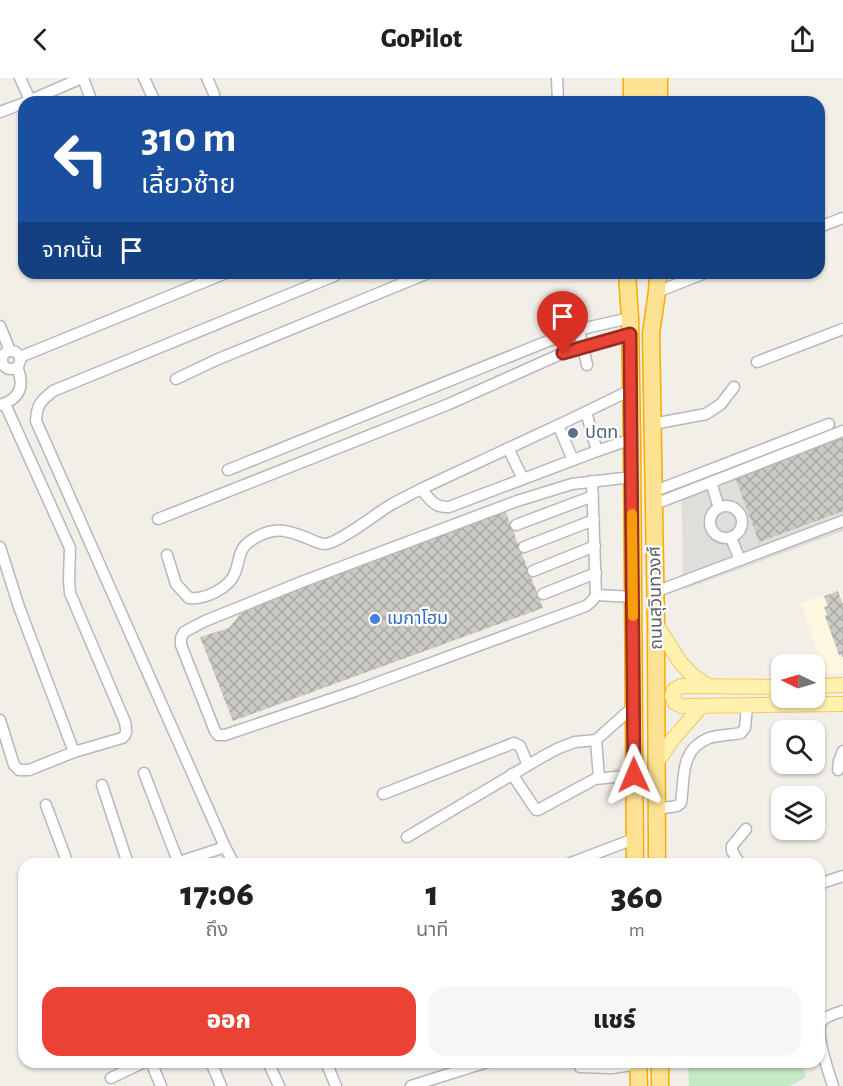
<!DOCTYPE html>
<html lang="th">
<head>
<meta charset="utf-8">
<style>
  :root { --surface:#fff; --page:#f6f6f6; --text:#202124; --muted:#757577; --accent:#ea4335 }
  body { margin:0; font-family:"Alegreya Sans","Noto Sans Thai",sans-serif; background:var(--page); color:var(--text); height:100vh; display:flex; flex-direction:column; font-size:22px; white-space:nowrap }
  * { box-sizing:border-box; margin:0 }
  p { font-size:20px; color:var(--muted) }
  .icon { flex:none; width:33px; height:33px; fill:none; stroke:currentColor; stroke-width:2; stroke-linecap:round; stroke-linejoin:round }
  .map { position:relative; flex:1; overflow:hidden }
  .sheet { position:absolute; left:18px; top:780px; width:807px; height:210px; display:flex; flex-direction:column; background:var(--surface); border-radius:18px; box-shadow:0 2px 4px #0004 }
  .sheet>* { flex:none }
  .hud { position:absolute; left:18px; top:18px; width:807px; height:183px; border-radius:18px; box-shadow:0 2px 4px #0004; background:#1a4fa0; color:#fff; overflow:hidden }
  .needle { width:39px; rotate:275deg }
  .buttons { position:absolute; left:771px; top:576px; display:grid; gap:12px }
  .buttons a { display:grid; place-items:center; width:54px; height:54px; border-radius:12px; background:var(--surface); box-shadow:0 2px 4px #0004; font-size:30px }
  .pin { position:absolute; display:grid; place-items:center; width:51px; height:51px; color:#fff; margin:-62px -26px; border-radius:50% 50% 50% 0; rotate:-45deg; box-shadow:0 0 6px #0007 }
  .pin .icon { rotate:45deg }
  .me { position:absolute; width:66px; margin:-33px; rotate:359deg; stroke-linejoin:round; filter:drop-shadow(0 0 4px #0008) }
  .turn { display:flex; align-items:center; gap:21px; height:126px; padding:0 24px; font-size:27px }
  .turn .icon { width:78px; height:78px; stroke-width:2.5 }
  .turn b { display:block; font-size:42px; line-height:51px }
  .then { display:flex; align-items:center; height:57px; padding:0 24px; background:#0003; gap:12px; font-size:22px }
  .eta { display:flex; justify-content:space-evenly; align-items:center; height:102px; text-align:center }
  .eta b { font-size:36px; font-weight:800; line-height:42px }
  .button { display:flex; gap:12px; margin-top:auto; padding:12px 24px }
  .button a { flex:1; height:69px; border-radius:18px; background:var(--accent); color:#fff; font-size:24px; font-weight:800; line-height:69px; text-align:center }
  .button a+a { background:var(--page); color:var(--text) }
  header { display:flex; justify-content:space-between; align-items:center; height:78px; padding:0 24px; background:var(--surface); font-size:27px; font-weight:800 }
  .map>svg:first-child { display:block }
  .commercial { fill:#fef7e0 }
  .industrial { fill:#e0deda }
  .green { fill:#c5e8c5 }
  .building { fill:url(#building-cross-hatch) }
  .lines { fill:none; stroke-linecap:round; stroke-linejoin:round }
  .minor-casing { stroke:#b5b8bc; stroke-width:13 }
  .major-casing { stroke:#f2c960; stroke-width:16 }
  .highway-casing { stroke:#f9ab00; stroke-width:19 }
  .minor { stroke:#fff; stroke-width:10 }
  .major { stroke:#fff2af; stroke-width:14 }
  .highway { stroke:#fde293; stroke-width:16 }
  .route-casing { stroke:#982c22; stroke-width:15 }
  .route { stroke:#ea4335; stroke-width:10 }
  .slow { stroke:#f59e0b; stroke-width:10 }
  .service-dot { fill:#5c6f8a; stroke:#fff; stroke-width:2 }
  .shop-dot { fill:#3f7fe0; stroke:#fff; stroke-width:2 }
  .labels { text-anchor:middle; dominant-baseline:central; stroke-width:4.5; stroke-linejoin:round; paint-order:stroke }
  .service-label { font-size:18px; fill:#4e5e75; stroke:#fff; text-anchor:start }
  .street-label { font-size:18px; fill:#5f6368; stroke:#fff }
  .shop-label { font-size:18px; fill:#366cbe; stroke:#fff; text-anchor:start }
</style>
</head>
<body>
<header><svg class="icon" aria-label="back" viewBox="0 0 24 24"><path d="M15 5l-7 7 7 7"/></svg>GoPilot<svg class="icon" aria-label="share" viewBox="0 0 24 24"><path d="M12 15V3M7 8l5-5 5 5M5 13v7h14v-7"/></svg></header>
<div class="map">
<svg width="843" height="1008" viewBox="0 0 843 1008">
  <defs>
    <pattern id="building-cross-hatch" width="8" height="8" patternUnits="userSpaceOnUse" patternTransform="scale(1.5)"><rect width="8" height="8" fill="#cccac5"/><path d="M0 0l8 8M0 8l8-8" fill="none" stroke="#a9a8a4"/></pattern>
  </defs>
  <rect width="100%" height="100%" fill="#f1efe8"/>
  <path class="commercial" d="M839 512 843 523V595L825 596 800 525Z"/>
  <path class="industrial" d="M843 346V453L683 512 682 430 679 408Z"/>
  <path class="green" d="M688 984H804L805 1000 789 1008H689Z"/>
  <g class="building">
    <path d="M843 358V433L759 464 735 399Z"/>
    <path d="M505 432 543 530 233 643 200 559 229 550 244 531Z"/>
    <path d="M838 513 843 526V580L841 576 839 577 825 538 827 537 824 529 828 528 824 518Z"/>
  </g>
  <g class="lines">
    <g class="minor-casing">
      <g id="minor">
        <path d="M20 0 31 24"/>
        <path d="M83 0 92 24"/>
        <path d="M144 0 155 24"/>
        <path d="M207 0 214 16"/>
        <path d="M557 0 558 24"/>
        <path d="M26 24 82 0"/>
        <path d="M0 34 24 25"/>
        <path d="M819 149 843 140"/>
        <path d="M657 214 705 195"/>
        <path d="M0 248 10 273"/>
        <path d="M579 252 587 287"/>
        <circle cx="11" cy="282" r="9"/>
        <path d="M20 279 226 195"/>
        <path d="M757 284 843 251"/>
        <path d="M176 301 216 282 428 195"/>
        <path d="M631 312 567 343 421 411C430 421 434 430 449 429L597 373 632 361"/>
        <path d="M0 327C20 321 25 308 17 289"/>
        <path d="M586 334 597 373"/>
        <path d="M653 346 706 336 721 326 734 309"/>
        <path d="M558 347 573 382"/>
        <path d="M508 370 523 401"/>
        <path d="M228 392 563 257 590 249 630 240"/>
        <path d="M592 403 596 517 633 519"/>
        <path d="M711 404 719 430"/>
        <path d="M655 413 829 346"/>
        <path d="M655 426 843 353"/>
        <circle cx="726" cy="444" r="16"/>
        <path d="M158 441 449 326 563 275 630 256"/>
        <path d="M516 447 593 418"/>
        <path d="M731 460 740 482"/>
        <path d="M0 469 19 529 74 674"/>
        <path d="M524 469 594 442"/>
        <path d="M167 477 176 506 189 520C205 522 229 510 235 495 241 479 237 470 255 460 275 448 287 452 307 460 312 462 319 466 325 466 338 466 378 434 392 426 402 421 411 416 421 411"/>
        <path d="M533 493 595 468"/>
        <path d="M655 514 843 443"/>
        <path d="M543 516 596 495"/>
        <path d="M596 517 592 523 586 528 355 613 225 657H218L215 653 181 567V560L184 554 205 543 304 503 517 423 572 406 632 399"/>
        <path d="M0 642 14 687 19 692H29L74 674 122 660C128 656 126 651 125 644L70 515 69 502 70 470 5 326"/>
        <path d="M596 662 599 700"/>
        <path d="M838 692 839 683 843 673"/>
        <path d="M144 695 179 786"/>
        <path d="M512 696 536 732H538L595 701 634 697"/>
        <path d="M102 707 128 786"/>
        <path d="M383 716 514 665 520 668 528 687"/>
        <path d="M46 727 68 786"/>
        <path d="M657 731 677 728 681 725C685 700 679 672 709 660 719 657 731 657 741 655L745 650 747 628"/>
        <path d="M407 759 542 679 559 670 575 664 596 662 633 629"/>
        <path d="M173 786 225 769"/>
        <path d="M234 786 225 769 36 343C37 326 40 324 53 313L334 198 338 195"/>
        <path d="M568 786 634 761"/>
        <path d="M740 786 732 773V768L746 751"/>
        <path d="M819 806 843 798"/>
        <path d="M151 984 161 1008"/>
        <path d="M211 984 221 1008"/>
        <path d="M268 984 279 1008"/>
        <path d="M326 984 336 1008"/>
        <path d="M580 989 612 990 638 986"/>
        <path d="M111 1000 144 984"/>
        <path d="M411 1008 487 984"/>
        <path d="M833 1008C829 995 814 954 822 943 826 938 837 935 843 933"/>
      </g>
    </g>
    <g class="major-casing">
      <g id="major">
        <path d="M656 546 680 584 692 597 708 608"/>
        <path d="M814 608 843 607"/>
        <path d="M782 609 681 608 674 612 672 618 675 625 682 628 843 626"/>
        <path d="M657 684 672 662 701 629"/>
      </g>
    </g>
    <g class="highway-casing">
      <g id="highway">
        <path d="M632 0V24"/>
        <path d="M646 0V24"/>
        <path d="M659 0V24"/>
        <path d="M627 195 630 240 632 361 635 786"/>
        <path d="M657 786 656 546 651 255 657 214 658 195"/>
        <path d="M638 984 639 1008"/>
        <path d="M660 984V1008"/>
      </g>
    </g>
    <use href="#minor" class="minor"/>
    <use href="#major" class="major"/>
    <use href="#highway" class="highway"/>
  </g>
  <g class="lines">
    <g class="route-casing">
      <path id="route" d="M563 275 630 256 634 697"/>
    </g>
    <use href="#route" class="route"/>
    <path class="slow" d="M632 436 633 538"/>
  </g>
  <circle class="service-dot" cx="573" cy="355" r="6"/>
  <circle class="shop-dot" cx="375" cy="541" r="6"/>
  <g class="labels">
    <g class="service-label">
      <text x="585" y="355">ปตท</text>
    </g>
    <g class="street-label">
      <text transform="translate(656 520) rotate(-91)">ถนนสุวินทวงศ์</text>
    </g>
    <g class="shop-label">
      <text x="387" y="541">เมกาโฮม</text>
    </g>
  </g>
</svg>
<div class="buttons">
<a><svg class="needle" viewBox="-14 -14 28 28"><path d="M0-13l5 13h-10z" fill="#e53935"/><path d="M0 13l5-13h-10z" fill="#757577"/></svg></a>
<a><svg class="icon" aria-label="search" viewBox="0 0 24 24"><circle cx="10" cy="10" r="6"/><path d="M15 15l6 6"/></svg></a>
<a><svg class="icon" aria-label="layers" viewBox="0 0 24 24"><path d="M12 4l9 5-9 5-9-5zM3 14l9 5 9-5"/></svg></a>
</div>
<div class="pin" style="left:563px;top:275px;background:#d93025"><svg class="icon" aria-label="arrive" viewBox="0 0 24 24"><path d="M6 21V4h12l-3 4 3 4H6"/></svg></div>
<svg class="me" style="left:634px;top:697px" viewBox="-20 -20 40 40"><path d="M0-17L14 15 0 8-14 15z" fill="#ea4335" stroke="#fff" stroke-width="4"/></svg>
<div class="hud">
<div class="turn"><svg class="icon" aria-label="left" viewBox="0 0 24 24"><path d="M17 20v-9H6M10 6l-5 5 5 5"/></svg><div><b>310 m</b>เลี้ยวซ้าย</div></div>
<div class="then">จากนั้น<svg class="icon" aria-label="arrive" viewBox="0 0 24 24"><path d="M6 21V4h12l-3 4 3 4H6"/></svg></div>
</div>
<section class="sheet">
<div class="eta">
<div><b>17:06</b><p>ถึง</p></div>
<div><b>1</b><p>นาที</p></div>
<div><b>360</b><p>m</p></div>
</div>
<div class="button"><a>ออก</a><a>แชร์</a></div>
</section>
</div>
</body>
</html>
